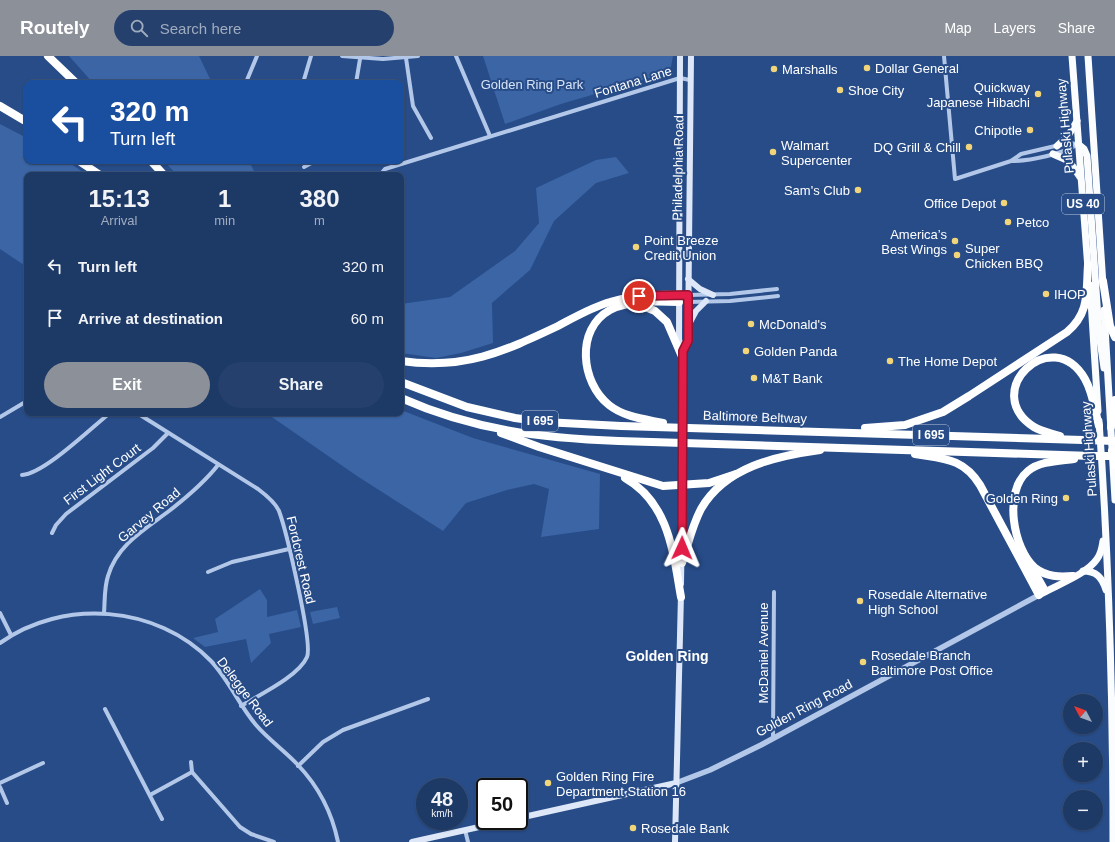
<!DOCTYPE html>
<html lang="en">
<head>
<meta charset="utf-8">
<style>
  :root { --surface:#1d3966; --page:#25406c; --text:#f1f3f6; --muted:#a0acbf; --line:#3b537a; --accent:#8c9099 }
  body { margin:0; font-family:Helvetica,sans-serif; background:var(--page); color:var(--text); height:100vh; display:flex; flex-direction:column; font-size:15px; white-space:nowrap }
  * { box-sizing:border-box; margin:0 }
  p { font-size:13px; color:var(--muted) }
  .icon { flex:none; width:22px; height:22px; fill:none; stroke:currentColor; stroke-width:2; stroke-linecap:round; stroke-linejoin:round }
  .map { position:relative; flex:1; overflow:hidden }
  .details { position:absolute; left:24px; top:116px; width:380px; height:244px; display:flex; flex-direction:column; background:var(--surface); border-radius:8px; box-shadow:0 1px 3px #0004,0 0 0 1px var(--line) }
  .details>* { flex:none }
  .banner { position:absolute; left:24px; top:24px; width:380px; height:84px; border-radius:8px; box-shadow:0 1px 3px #0004,0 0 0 1px var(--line); background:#1a4fa0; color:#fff; overflow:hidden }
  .needle { width:26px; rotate:311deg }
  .controls { position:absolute; left:1063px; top:638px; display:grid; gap:8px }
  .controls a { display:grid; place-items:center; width:40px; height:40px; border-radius:50%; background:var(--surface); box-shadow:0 1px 3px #0004,0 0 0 1px var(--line); font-size:20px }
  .speed { position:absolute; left:416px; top:722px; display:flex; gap:8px; font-size:20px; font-weight:700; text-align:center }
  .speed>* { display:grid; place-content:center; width:52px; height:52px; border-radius:50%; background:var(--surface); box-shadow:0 1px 3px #0004,0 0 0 1px var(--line); line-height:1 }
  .speed small { font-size:10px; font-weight:400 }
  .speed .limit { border:2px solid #111; border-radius:6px; background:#fff; color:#111 }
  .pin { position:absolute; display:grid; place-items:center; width:34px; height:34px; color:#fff; margin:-17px; border:2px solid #fff; border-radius:50%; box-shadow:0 1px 4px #0007 }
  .me { position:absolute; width:44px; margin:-22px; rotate:1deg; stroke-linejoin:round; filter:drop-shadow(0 0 3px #0008) }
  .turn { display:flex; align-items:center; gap:14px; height:84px; padding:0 20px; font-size:18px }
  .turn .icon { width:52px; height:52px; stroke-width:2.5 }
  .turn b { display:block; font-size:28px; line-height:34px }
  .eta { display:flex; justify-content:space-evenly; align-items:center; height:68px; text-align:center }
  .eta b { font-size:24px; font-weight:800; line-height:28px }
  .button { display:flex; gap:8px; margin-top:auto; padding:8px 20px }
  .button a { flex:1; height:46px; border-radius:24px; background:var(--accent); color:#fff; font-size:16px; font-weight:800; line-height:46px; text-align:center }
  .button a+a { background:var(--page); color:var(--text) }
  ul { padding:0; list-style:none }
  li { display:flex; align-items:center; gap:12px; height:52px; padding:0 20px }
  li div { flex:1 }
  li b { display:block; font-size:15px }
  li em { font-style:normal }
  header { display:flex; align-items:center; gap:24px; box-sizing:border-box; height:56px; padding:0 20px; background:var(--accent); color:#fff }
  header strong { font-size:19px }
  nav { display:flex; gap:22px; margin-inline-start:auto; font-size:14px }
  .search { width:280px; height:36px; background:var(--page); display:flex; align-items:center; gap:10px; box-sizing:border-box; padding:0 14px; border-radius:22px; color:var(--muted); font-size:15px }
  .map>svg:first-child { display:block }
  .green { fill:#3b65a5 }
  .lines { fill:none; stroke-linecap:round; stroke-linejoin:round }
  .minor { stroke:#b3c8e9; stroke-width:4 }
  .tertiary { stroke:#b3c8e9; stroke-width:5.5 }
  .secondary { stroke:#dde7f8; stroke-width:6 }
  .trunk { stroke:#fafcfe; stroke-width:7 }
  .motorway { stroke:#fff; stroke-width:8 }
  .secondary-bridge { stroke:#dde7f8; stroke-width:6 }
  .motorway-bridge { stroke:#fff; stroke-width:8 }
  .route-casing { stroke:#92132f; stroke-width:10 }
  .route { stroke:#e11d48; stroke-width:7 }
  .poi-dot { fill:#f2d578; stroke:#274c88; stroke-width:1.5 }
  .labels { text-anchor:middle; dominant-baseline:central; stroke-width:4; stroke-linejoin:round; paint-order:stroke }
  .shield { fill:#274c88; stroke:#bec9db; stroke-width:1 }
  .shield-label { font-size:12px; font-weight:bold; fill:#fff }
  .poi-label { font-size:13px; fill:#fff; stroke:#274c88; text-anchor:start }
  .street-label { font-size:13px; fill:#fff; stroke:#274c88 }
  .park-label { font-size:13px; fill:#d7e4f7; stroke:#274c88 }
  .neighbourhood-label { font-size:14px; font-weight:bold; fill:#fff; stroke:#274c88 }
</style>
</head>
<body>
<header>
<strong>Routely</strong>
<div class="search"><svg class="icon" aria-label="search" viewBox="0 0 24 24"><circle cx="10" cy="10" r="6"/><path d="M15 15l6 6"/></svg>Search here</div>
<nav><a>Map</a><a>Layers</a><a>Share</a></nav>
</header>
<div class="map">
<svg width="1115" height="786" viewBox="0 0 1115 786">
  <rect width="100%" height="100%" fill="#274c88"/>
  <g class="green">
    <path d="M69 0H199L212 27H93Z"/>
    <path d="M483 0H673L670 16 561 48 505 68Z"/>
    <path d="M0 68 27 82V105H67L87 119H27V211L0 193Z"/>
    <path d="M616 101 629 117 596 127 554 165 530 214 492 247 493 287 461 297 436 302 401 297V248L450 241 515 195 539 167 536 132 596 104Z"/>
    <path d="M164 105H249L256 119H177Z"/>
    <path d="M401 354 473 382 600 418 599 473 541 481 549 433 534 428 507 434 466 447 443 475 357 420 266 357H401Z"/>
    <path d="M260 533 267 544V561L297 554 301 571 269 578 271 587 251 607 246 583 205 591 193 582 218 576 215 563Z"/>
    <path d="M337 551 340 562 313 568 310 556Z"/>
  </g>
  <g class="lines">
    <g class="minor">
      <path d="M342 0 383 3 418 0"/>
      <path d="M456 0 490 80"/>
      <path d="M944 0 955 123 1011 105 1021 98 1068 87 1078 88"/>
      <path d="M406 2 413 50 431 82"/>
      <path d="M247 24 257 0"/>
      <path d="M303 27 311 0"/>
      <path d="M356 27 360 3"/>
      <path d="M1012 105C1030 105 1063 98 1078 88"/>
      <path d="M304 111 315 105"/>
      <path d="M380 119 385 113 680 22 690 24"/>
      <path d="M688 239 730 238 777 233"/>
      <path d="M688 246 730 245 778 240"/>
      <path d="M137 357 258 433C266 439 275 446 279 455 286 474 313 587 307 601 299 620 259 639 241 650"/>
      <path d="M0 361 27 345"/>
      <path d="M22 419C44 418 91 372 110 357"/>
      <path d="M52 477 56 469 66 458 153 392 168 377"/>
      <path d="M208 516 232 506 289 493"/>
      <path d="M0 557 11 579"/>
      <path d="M104 557C105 545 104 532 108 520 117 489 145 473 169 455 187 441 204 427 218 409"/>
      <path d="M0 587C63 542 157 549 211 605 229 624 239 649 256 669 269 684 285 695 298 709 318 730 332 757 338 786"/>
      <path d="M105 653 162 763"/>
      <path d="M773 682 774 536"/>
      <path d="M191 706 192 716 240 771 251 778 274 786"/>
      <path d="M298 710 323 686 343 674 428 643"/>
      <path d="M0 727 43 707"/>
      <path d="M0 731 7 747"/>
      <path d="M150 739 192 716"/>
      <path d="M465 774 468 786"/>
    </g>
    <path class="tertiary" d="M676 727 710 714 761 689 1039 539"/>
    <g class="secondary">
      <path d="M680 0 679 284 682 291"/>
      <path d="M688 223 700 233 713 239"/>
      <path d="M689 268 696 255 706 245"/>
      <path d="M683 295 688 285 691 0"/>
      <path d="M683 300V353"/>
      <path d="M681 528 683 407"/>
      <path d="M519 762 676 727"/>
      <path d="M412 786 506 765"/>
      <path d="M675 786 681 538"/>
    </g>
    <g class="trunk">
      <path d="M1072 0 1088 213"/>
      <path d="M1088 0 1103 229"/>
      <path d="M1078 88 1084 93 1087 100 1099 277 1104 312"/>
      <path d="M1057 90 1068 80 1077 65"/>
      <path d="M1053 98 1069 105 1080 121"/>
      <path d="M1090 229 1098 355"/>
      <path d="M1104 254 1115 444"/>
      <path d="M1099 365C1109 505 1113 646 1113 786"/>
      <path d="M1083 515C1096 515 1102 521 1106 534"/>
      <path d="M1041 538C1057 529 1087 518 1097 503 1101 498 1102 492 1103 485"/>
    </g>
    <g class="motorway">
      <path d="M48 0 76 27"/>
      <path d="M0 50 27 66"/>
      <path d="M79 105 100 119"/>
      <path d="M151 105 164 119"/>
      <path d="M1103 225 1110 270 1115 281"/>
      <path d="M638 248 655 255 667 266 683 303"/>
      <path d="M401 305C464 314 503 296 558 270 575 261 592 251 610 246 633 239 656 238 679 239"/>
      <path d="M401 326 467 351 515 362 544 366 621 370 1083 384"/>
      <path d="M401 342C473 374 541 382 619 385L1093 400"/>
      <path d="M663 367C644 363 624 361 609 349 581 327 575 273 610 254 630 244 658 245 679 246"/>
      <path d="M1111 371 1115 344"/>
      <path d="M865 372 905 369 943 356 969 340 1067 276C1090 257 1086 236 1088 209"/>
      <path d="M501 377 539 391 663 430 709 427 736 418"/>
      <path d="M1060 380C1051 377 1042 376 1034 371 979 336 1052 266 1085 323 1093 337 1095 355 1099 370"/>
      <path d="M1112 395 1115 409"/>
      <path d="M915 398C944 403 963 402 980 429L1039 539"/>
      <path d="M625 422C669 447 673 496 681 541"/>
      <path d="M682 507C688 489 692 470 701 453 725 411 776 400 820 394"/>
      <path d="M1031 510 1045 535"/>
      <path d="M1073 520C1059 521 1047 521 1035 512 1013 493 1003 435 1028 415 1040 405 1059 405 1074 403"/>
    </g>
    <path class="secondary-bridge" d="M683 353V407"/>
    <g class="motorway-bridge">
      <path d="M1083 384 1115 385"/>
      <path d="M1093 400H1115"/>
    </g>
  </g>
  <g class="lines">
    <g class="route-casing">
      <path id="route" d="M639 240 688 239V285L683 295 682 492"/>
    </g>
    <use href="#route" class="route"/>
  </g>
  <g class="poi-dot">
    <circle cx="867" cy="12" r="4"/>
    <circle cx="774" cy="13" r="4"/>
    <circle cx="840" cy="34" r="4"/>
    <circle cx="1038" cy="38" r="4"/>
    <circle cx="1030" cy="74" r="4"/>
    <circle cx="969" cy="91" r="4"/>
    <circle cx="773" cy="96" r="4"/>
    <circle cx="858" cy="134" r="4"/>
    <circle cx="1004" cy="147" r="4"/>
    <circle cx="1008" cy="166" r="4"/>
    <circle cx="955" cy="185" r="4"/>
    <circle cx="636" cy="191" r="4"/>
    <circle cx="957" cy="199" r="4"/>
    <circle cx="1046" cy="238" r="4"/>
    <circle cx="751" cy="268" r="4"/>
    <circle cx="746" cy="295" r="4"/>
    <circle cx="890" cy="305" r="4"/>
    <circle cx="754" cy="322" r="4"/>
    <circle cx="1066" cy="442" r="4"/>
    <circle cx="860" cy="545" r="4"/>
    <circle cx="863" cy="606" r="4"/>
    <circle cx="548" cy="727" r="4"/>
    <circle cx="633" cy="772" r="4"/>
  </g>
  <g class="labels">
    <g class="shield">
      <rect x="1062" y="138" width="42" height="20" rx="3"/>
      <rect x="522" y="355" width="36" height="20" rx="3"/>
      <rect x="913" y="369" width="36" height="20" rx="3"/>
    </g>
    <g class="shield-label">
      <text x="1083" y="148">US 40</text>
      <text x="540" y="365">I 695</text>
      <text x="931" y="379">I 695</text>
    </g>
    <g class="poi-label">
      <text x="875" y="12">Dollar General</text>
      <text x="782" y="13">Marshalls</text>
      <text x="1030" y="31" text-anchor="end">Quickway<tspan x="1030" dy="15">Japanese Hibachi</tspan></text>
      <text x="848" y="34">Shoe City</text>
      <text x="1022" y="74" text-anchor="end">Chipotle</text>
      <text x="781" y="89">Walmart<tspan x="781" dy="15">Supercenter</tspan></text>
      <text x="961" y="91" text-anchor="end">DQ Grill &amp; Chill</text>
      <text x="850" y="134" text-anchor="end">Sam's Club</text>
      <text x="996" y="147" text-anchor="end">Office Depot</text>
      <text x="1016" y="166">Petco</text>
      <text x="947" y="178" text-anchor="end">America’s<tspan x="947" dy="15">Best Wings</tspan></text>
      <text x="644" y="184">Point Breeze<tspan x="644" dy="15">Credit Union</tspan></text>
      <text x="965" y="192">Super<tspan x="965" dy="15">Chicken BBQ</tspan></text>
      <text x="1054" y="238">IHOP</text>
      <text x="759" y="268">McDonald's</text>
      <text x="754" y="295">Golden Panda</text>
      <text x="898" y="305">The Home Depot</text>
      <text x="762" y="322">M&amp;T Bank</text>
      <text x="1058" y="442" text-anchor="end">Golden Ring</text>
      <text x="868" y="538">Rosedale Alternative<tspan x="868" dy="15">High School</tspan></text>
      <text x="871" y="599">Rosedale Branch<tspan x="871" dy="15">Baltimore Post Office</tspan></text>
      <text x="556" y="720">Golden Ring Fire<tspan x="556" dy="15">Department Station 16</tspan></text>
      <text x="641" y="772">Rosedale Bank</text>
    </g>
    <g class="street-label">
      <text transform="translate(633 26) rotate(-17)">Fontana Lane</text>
      <text transform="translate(1065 70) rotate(-95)">Pulaski Highway</text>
      <text transform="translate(678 112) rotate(-89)">Philadelphia Road</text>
      <text transform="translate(755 361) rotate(2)">Baltimore Beltway</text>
      <text transform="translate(1089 393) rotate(-94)">Pulaski Highway</text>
      <text transform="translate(102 418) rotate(-37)">First Light Court</text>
      <text transform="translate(149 459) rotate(-40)">Garvey Road</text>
      <text transform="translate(301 504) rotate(77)">Fordcrest Road</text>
      <text transform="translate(763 597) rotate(-90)">McDaniel Avenue</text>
      <text transform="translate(245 636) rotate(53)">Delegge Road</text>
      <text transform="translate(804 652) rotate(-28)">Golden Ring Road</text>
    </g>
    <g class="park-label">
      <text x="532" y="28">Golden Ring Park</text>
    </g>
    <g class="neighbourhood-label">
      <text x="667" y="600">Golden Ring</text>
    </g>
  </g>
</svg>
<div class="controls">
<a><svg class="needle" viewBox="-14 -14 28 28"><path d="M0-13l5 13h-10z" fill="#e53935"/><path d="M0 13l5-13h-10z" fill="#a0acbf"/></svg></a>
<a>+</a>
<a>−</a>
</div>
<div class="speed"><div>48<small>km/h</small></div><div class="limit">50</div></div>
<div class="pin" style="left:639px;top:240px;background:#d93025"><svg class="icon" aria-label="arrive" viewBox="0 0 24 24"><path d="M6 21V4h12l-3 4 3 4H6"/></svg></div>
<svg class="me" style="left:682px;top:492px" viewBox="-20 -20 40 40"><path d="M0-17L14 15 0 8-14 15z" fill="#e11d48" stroke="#fff" stroke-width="4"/></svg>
<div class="banner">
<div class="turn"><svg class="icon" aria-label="left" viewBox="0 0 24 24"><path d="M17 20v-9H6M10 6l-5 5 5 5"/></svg><div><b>320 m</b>Turn left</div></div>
</div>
<section class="details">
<div class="eta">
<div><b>15:13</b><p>Arrival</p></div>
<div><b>1</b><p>min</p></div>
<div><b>380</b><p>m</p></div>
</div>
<ul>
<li><svg class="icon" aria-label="left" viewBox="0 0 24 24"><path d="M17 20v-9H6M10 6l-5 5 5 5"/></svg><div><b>Turn left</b></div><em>320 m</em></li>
<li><svg class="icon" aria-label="arrive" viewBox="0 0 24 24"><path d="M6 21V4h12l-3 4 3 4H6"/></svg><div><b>Arrive at destination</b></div><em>60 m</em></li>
</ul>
<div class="button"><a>Exit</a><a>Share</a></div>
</section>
</div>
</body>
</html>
